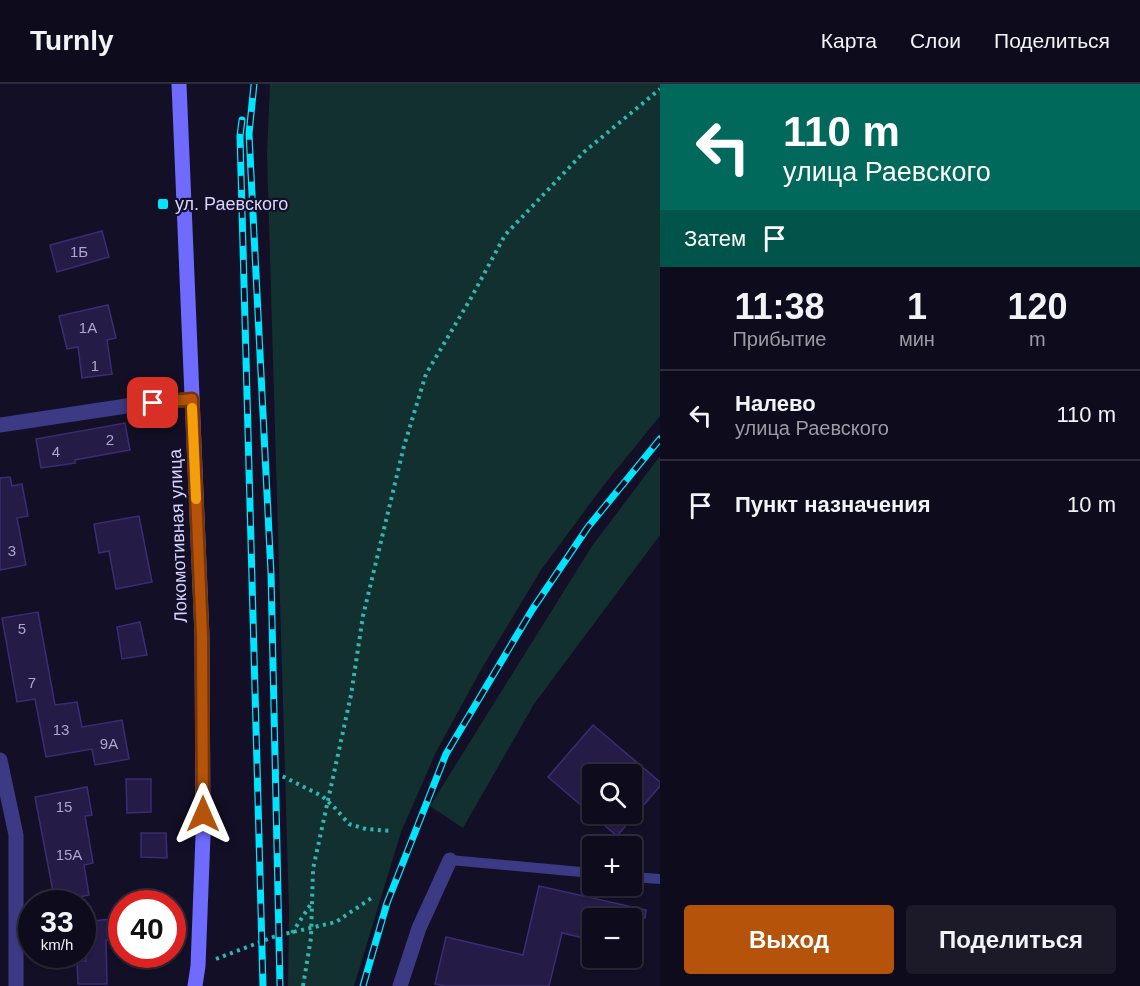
<!DOCTYPE html>
<html lang="ru">
<head>
<meta charset="utf-8">
<style>
  :root { --surface:#0e0b1c; --page:#1c1929; --text:#f1f3f6; --muted:#9b9ba3; --line:#2e2b3b; --accent:#b45309 }
  body { margin:0; font-family:Helvetica,sans-serif; background:var(--page); color:var(--text); height:100vh; display:flex; flex-direction:column; font-size:22px; white-space:nowrap }
  * { box-sizing:border-box; margin:0 }
  p { font-size:20px; color:var(--muted) }
  .icon { flex:none; width:33px; height:33px; fill:none; stroke:currentColor; stroke-width:2; stroke-linecap:round; stroke-linejoin:round }
  .map { position:relative; flex:1; overflow:hidden }
  .sheet { display:flex; flex-direction:column; background:var(--surface); width:480px }
  .sheet>* { flex:none }
  .banner { background:#00695c; color:#fff; overflow:hidden }
  .buttons { position:absolute; left:582px; top:680px; display:grid; gap:12px }
  .buttons a { display:grid; place-items:center; width:60px; height:60px; border-radius:6px; background:var(--surface); box-shadow:0 2px 4px #0004,0 0 0 2px var(--line); font-size:30px }
  .speed { position:absolute; left:18px; top:806px; display:flex; gap:12px; font-size:30px; font-weight:700; text-align:center }
  .speed>* { display:grid; place-content:center; width:78px; height:78px; border-radius:50%; background:var(--surface); box-shadow:0 2px 4px #0004,0 0 0 2px var(--line); line-height:1 }
  .speed small { font-size:15px; font-weight:400 }
  .speed .limit { border:9px solid #d22; background:#fff; color:#111 }
  .pin { position:absolute; display:grid; place-items:center; width:51px; height:51px; color:#fff; margin:-26px; border-radius:12px; box-shadow:0 3px 9px #0006 }
  .me { position:absolute; width:66px; margin:-33px; rotate:0deg; stroke-linejoin:round; filter:drop-shadow(0 0 4px #0008) }
  .turn { display:flex; align-items:center; gap:21px; height:126px; padding:0 24px; font-size:27px }
  .turn .icon { width:78px; height:78px; stroke-width:2.5 }
  .turn b { display:block; font-size:42px; line-height:51px }
  .then { display:flex; align-items:center; height:57px; padding:0 24px; background:#0003; gap:12px; font-size:22px }
  .eta { display:flex; justify-content:space-evenly; align-items:center; height:102px; text-align:center }
  .eta b { font-size:36px; font-weight:800; line-height:42px }
  .cta { display:flex; gap:12px; margin-top:auto; padding:12px 24px }
  .cta a { flex:1; height:69px; border-radius:6px; background:var(--accent); color:#fff; font-size:24px; font-weight:800; line-height:69px; text-align:center }
  .cta a+a { background:var(--page); color:var(--text) }
  ul { padding:0; list-style:none }
  li { display:flex; align-items:center; gap:18px; height:90px; padding:0 24px; border-top:2px solid var(--line) }
  li div { flex:1 }
  li b { display:block; font-size:22px }
  li em { font-style:normal }
  header { display:flex; align-items:center; gap:36px; box-sizing:border-box; height:84px; padding:0 30px; background:var(--surface); border-bottom:2px solid var(--line) }
  header strong { font-size:28px }
  nav { display:flex; gap:33px; margin-inline-start:auto; font-size:21px }
  main { display:flex; flex:1; min-height:0 }
  .map>svg:first-child { display:block }
  .green { fill:#12302f }
  .building { fill:#241b47; stroke:#3b2d73; stroke-width:1.5; fill-rule:evenodd }
  .lines { fill:none; stroke-linecap:round; stroke-linejoin:round }
  .path { stroke:#2fb8b0; stroke-width:4; stroke-dasharray:3 4.5; stroke-linecap:butt }
  .lane { stroke:#3d3a85; stroke-width:10 }
  .street { stroke:#3d3a85; stroke-width:15 }
  .secondary { stroke:#6f6bff; stroke-width:15 }
  .rail-casing { stroke:#00e5ff; stroke-width:7 }
  .rail { stroke:#130f26; stroke-width:4.5; stroke-dasharray:14; stroke-linecap:butt }
  .route-casing { stroke:#753606; stroke-width:15 }
  .route { stroke:#b45309; stroke-width:10 }
  .slow { stroke:#f59e0b; stroke-width:10 }
  .poi-dot { fill:#00e5ff; stroke:#130f26; stroke-width:2 }
  .labels { text-anchor:middle; dominant-baseline:central; stroke-width:4.5; stroke-linejoin:round; paint-order:stroke }
  .number-label { font-size:15px; fill:#aca6d1 }
  .poi-label { font-size:18px; fill:#d9d4ff; stroke:#130f26; text-anchor:start }
  .street-label { font-size:18px; fill:#d9d4ff; stroke:#130f26 }
</style>
</head>
<body>
<header>
<strong>Turnly</strong>
<nav><a>Карта</a><a>Слои</a><a>Поделиться</a></nav>
</header>
<main>
<div class="map">
<svg width="660" height="902" viewBox="0 0 660 902">
  <rect width="100%" height="100%" fill="#130f26"/>
  <g class="green">
    <path d="M270 0H660V332L603 402 541 486 482 584 436 668 401 748 354 902H288L289 827 267 70Z"/>
    <path d="M660 372V451L534 620 463 744 430 722 592 462Z"/>
  </g>
  <g class="building">
    <path d="M102 147 109 173 57 188 50 161Z"/>
    <path d="M108 221 116 254 107 256 112 290 82 294 78 263 67 265 59 232Z"/>
    <path d="M125 339 130 366 75 376V379L41 384 36 355Z"/>
    <path d="M10 393 12 402 22 400 28 432 17 434 26 481 0 486V394Z"/>
    <path d="M139 432 152 498 116 505 109 467 99 469 94 440Z"/>
    <path d="M38 528 55 621 77 618 82 643 122 636 129 675 95 681 92 665 46 673 35 615 17 618 2 534Z"/>
    <path d="M140 538 147 571 122 575 117 543Z"/>
    <path d="M593 641 660 698V702L617 752 548 693ZM592 690H632V729H592Z"/>
    <path d="M126 695H151V728L127 729Z"/>
    <path d="M87 703 92 731 85 732 93 779 84 781 89 811 55 818 35 713Z"/>
    <path d="M141 749H166L167 774 141 773Z"/>
    <path d="M539 802 646 826 645 834H592V856L562 849 549 902H446L435 900 446 853 523 871Z"/>
    <path d="M111 835 114 855 106 856 107 900H78L77 877H86L82 838Z"/>
  </g>
  <g class="lines">
    <g class="path">
      <path d="M276 689 322 712 335 724 349 740 366 745 391 747"/>
      <path d="M292 849 311 820"/>
      <path d="M216 875 276 852 336 838 373 813"/>
      <path d="M303 902 311 854 313 785 351 611 363 532 404 362 426 290 471 214 505 151 584 68 660 5"/>
    </g>
    <g class="lane">
      <path d="M450 776 592 789"/>
      <path d="M632 793 660 795"/>
    </g>
    <g class="street">
      <path d="M0 341 133 321 192 315"/>
      <path d="M0 676 16 751V902"/>
      <path d="M400 902 419 844 450 776"/>
    </g>
    <path class="secondary" d="M179 0 202 552 203 752 198 882 195 902"/>
    <g class="rail-casing">
      <g id="rail">
        <path d="M254 0 249 50 271 489 280 902"/>
        <path d="M242 36 240 52 263 902"/>
        <path d="M363 902 387 819 446 670 532 526 588 443 660 355"/>
      </g>
    </g>
    <use href="#rail" class="rail"/>
  </g>
  <g class="lines">
    <g class="route-casing">
      <path id="route" d="M153 319 192 315 202 552 203 730"/>
    </g>
    <use href="#route" class="route"/>
    <path class="slow" d="M192 324 196 415"/>
  </g>
  <rect class="poi-dot" x="157" y="114" width="12" height="12" rx="3"/>
  <g class="labels">
    <g class="number-label">
      <text x="79" y="167">1Б</text>
      <text x="88" y="243">1А</text>
      <text x="95" y="281">1</text>
      <text x="110" y="355">2</text>
      <text x="56" y="367">4</text>
      <text x="12" y="466">3</text>
      <text x="22" y="544">5</text>
      <text x="32" y="598">7</text>
      <text x="61" y="645">13</text>
      <text x="109" y="659">9А</text>
      <text x="64" y="722">15</text>
      <text x="69" y="770">15А</text>
    </g>
    <g class="poi-label">
      <text x="175" y="120">ул. Раевского</text>
    </g>
    <g class="street-label">
      <text transform="translate(178 452) rotate(-92)">Локомотивная улица</text>
    </g>
  </g>
</svg>
<div class="buttons">
<a><svg class="icon" aria-label="search" viewBox="0 0 24 24"><circle cx="10" cy="10" r="6"/><path d="M15 15l6 6"/></svg></a>
<a>+</a>
<a>−</a>
</div>
<div class="speed"><div>33<small>km/h</small></div><div class="limit">40</div></div>
<div class="pin" style="left:153px;top:319px;background:#d93025"><svg class="icon" aria-label="arrive" viewBox="0 0 24 24"><path d="M6 21V4h12l-3 4 3 4H6"/></svg></div>
<svg class="me" style="left:203px;top:730px" viewBox="-20 -20 40 40"><path d="M0-17L14 15 0 8-14 15z" fill="#b45309" stroke="#fff" stroke-width="4"/></svg>
</div>
<section class="sheet">
<div class="banner">
<div class="turn"><svg class="icon" aria-label="left" viewBox="0 0 24 24"><path d="M17 20v-9H6M10 6l-5 5 5 5"/></svg><div><b>110 m</b>улица Раевского</div></div>
<div class="then">Затем<svg class="icon" aria-label="arrive" viewBox="0 0 24 24"><path d="M6 21V4h12l-3 4 3 4H6"/></svg></div>
</div>
<div class="eta">
<div><b>11:38</b><p>Прибытие</p></div>
<div><b>1</b><p>мин</p></div>
<div><b>120</b><p>m</p></div>
</div>
<ul>
<li><svg class="icon" aria-label="left" viewBox="0 0 24 24"><path d="M17 20v-9H6M10 6l-5 5 5 5"/></svg><div><b>Налево</b><p>улица Раевского</p></div><em>110 m</em></li>
<li><svg class="icon" aria-label="arrive" viewBox="0 0 24 24"><path d="M6 21V4h12l-3 4 3 4H6"/></svg><div><b>Пункт назначения</b></div><em>10 m</em></li>
</ul>
<div class="cta"><a>Выход</a><a>Поделиться</a></div>
</section>
</main>
</body>
</html>
